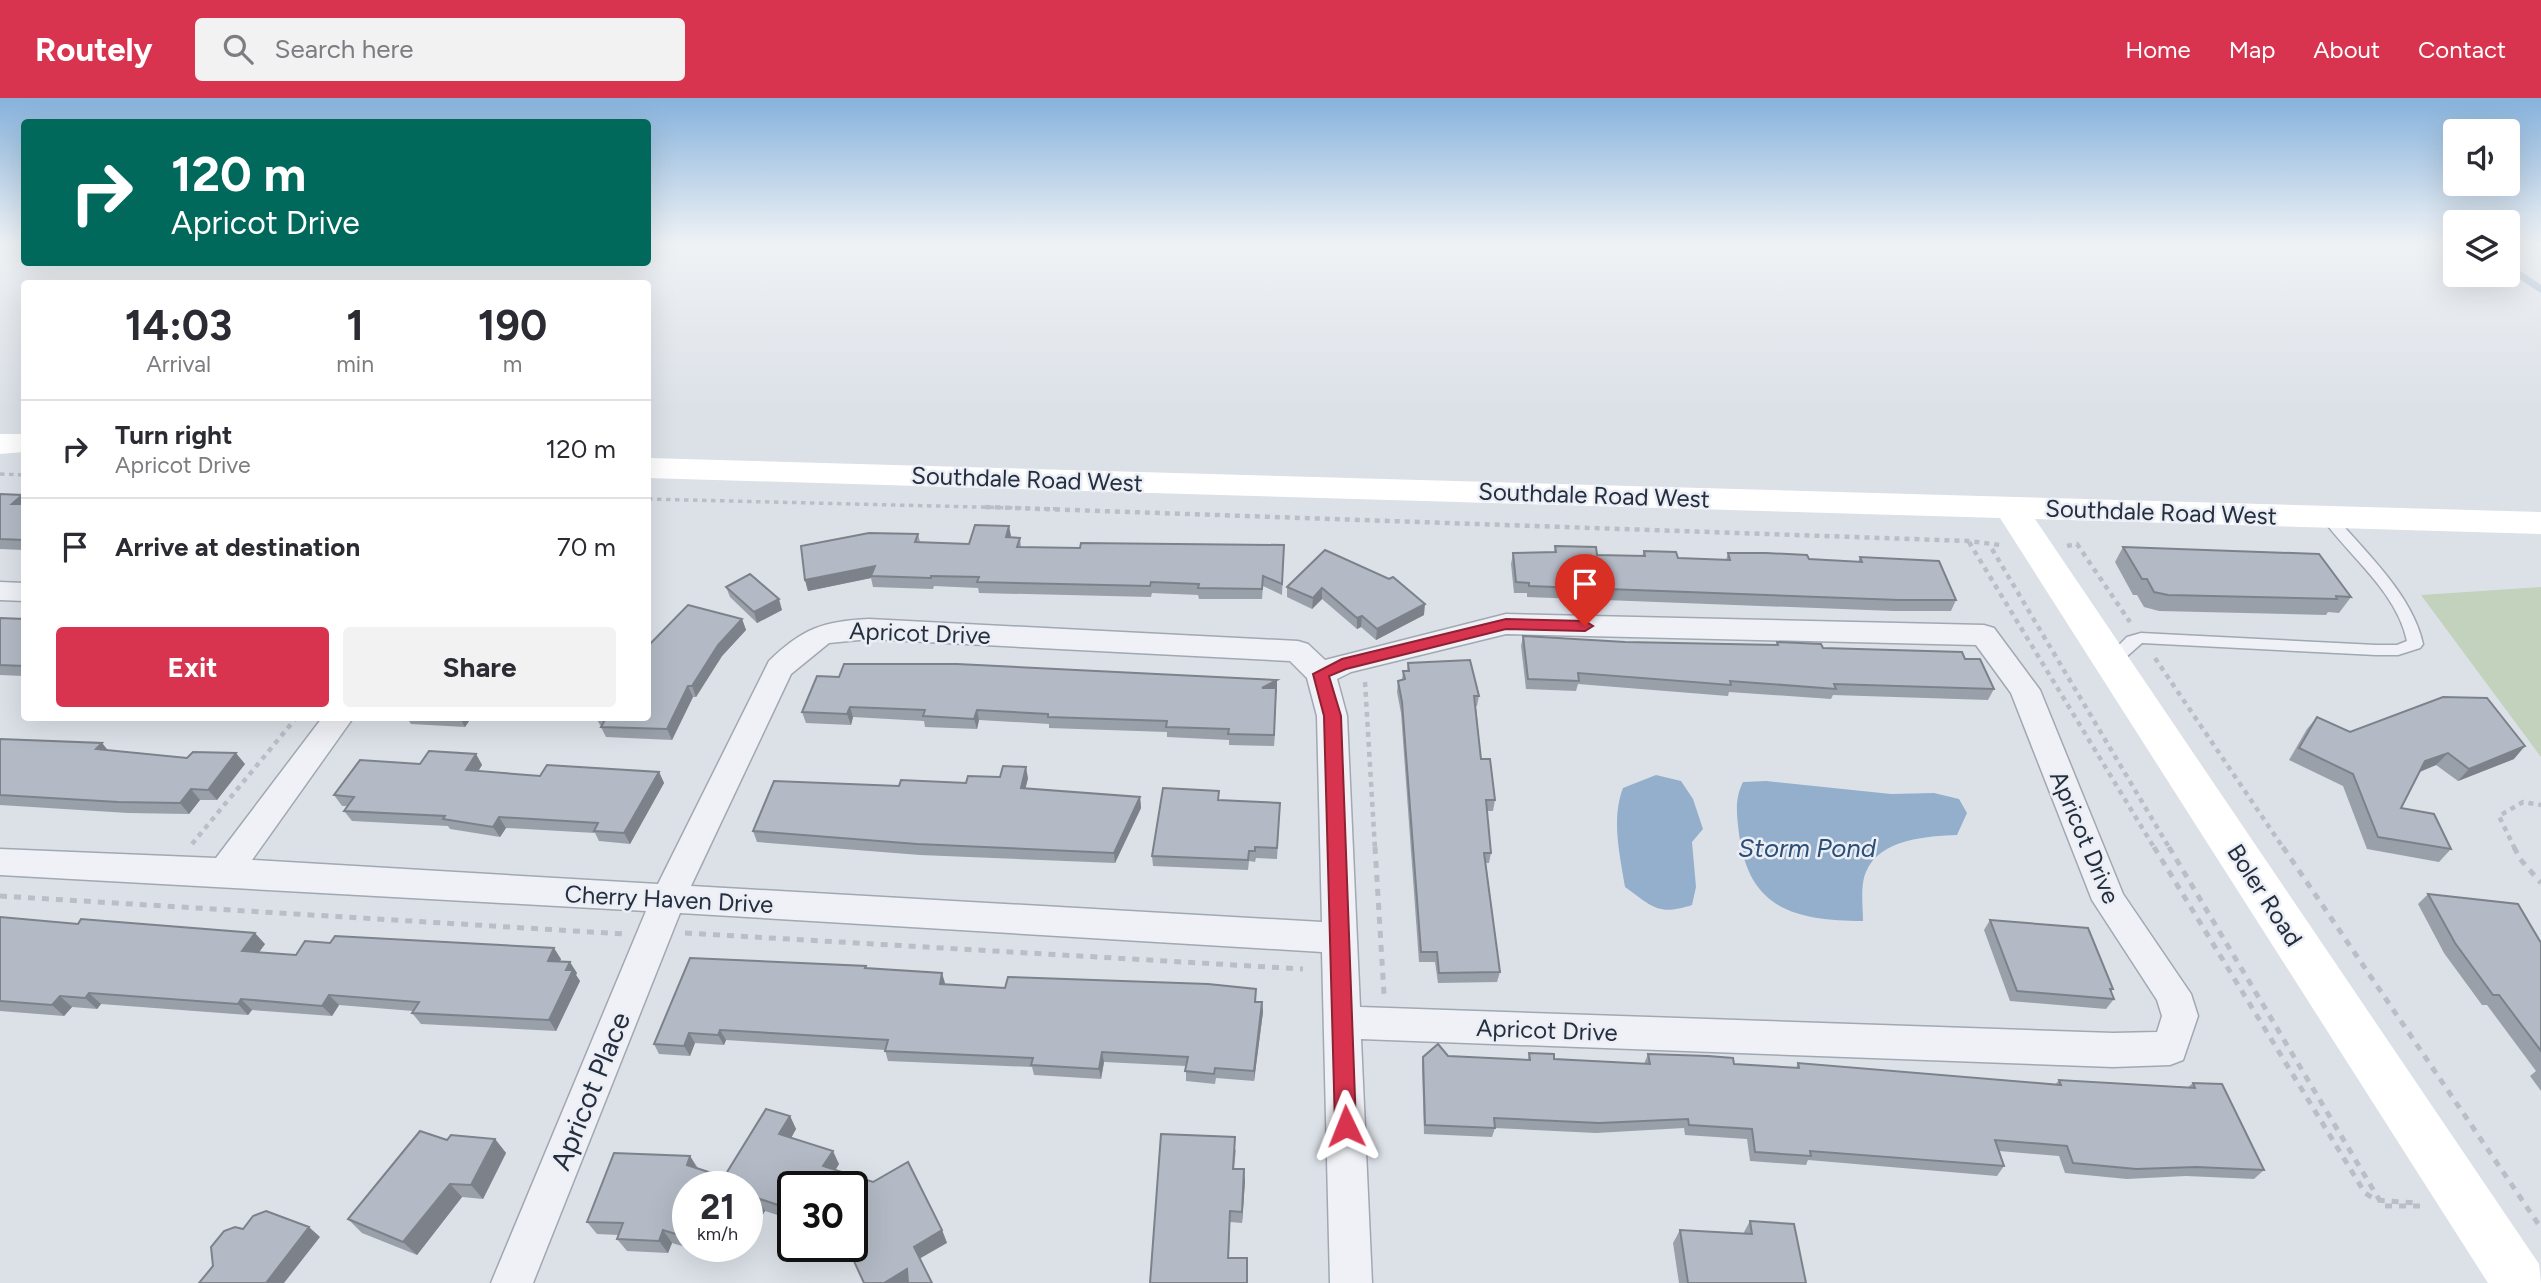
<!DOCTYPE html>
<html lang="en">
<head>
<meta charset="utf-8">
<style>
  :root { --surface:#fff; --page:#f2f2f3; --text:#2b2b33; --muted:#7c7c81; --line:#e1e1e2; --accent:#d9344f }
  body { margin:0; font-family:Figtree,sans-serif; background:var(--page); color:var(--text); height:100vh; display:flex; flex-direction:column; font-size:26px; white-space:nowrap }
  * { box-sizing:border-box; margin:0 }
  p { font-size:23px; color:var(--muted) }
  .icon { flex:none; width:38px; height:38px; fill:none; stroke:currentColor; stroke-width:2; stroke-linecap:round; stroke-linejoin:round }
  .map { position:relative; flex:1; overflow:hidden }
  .panel { position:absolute; left:21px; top:182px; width:630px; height:441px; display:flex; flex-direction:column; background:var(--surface); border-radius:7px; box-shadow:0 7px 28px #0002 }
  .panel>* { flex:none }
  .hud { position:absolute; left:21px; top:21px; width:630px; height:147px; border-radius:7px; box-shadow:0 7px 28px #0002; background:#00695c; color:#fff; overflow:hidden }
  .controls { position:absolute; left:2443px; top:21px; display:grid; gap:14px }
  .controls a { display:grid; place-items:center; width:77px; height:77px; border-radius:7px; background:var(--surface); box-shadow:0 7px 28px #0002; font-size:35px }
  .speed { position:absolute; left:672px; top:1073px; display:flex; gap:14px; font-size:35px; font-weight:700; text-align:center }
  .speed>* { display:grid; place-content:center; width:91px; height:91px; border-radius:50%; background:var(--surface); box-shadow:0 7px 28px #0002; line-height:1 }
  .speed small { font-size:18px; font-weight:400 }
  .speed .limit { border:4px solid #111; border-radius:10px; background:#fff; color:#111 }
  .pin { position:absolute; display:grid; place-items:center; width:60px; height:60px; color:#fff; margin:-72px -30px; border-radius:50% 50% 50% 0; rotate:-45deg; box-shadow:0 0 7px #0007 }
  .pin .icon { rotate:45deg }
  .me { position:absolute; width:77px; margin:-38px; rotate:358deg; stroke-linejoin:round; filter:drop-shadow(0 0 5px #0008) }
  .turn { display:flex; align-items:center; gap:24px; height:147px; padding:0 35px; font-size:32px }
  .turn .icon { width:91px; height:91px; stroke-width:2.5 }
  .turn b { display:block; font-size:49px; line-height:60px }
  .eta { display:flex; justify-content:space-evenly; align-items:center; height:119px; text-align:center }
  .eta b { font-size:42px; font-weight:700; line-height:49px }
  .cta { display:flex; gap:14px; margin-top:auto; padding:14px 35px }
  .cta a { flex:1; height:80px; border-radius:7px; background:var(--accent); color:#fff; font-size:28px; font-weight:700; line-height:80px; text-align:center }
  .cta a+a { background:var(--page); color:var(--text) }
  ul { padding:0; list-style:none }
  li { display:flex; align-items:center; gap:21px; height:98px; padding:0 35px; border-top:2px solid var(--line) }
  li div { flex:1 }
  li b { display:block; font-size:26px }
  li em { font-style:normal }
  header { display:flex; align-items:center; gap:42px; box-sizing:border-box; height:98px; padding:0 35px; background:var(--accent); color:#fff }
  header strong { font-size:33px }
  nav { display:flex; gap:38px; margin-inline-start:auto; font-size:24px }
  .search { width:490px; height:63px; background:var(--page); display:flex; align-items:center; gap:18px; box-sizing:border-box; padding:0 24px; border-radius:7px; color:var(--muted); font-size:26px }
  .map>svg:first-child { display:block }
  .green { fill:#c2d2bc }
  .water { fill:#93afcb }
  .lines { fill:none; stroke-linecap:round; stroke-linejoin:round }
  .stream { stroke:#93afcb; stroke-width:7 }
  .lane-casing { stroke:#a1a8b2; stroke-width:3 }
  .street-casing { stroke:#a1a8b2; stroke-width:3 }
  .path-far2 { stroke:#babec6; stroke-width:3.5; stroke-dasharray:4.5 4.5; stroke-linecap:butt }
  .path-far1 { stroke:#babec6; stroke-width:4.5; stroke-dasharray:5 5; stroke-linecap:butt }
  .path { stroke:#babec6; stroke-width:5; stroke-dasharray:7 7; stroke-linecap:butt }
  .lane { fill:#eff1f6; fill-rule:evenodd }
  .street { fill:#eff1f6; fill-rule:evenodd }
  .secondary { fill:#fff; fill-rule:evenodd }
  .wall { fill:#9aa0a9 }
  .shaded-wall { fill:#7d828a }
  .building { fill:#b3bac5; stroke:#7d828a; stroke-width:2 }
  .route { fill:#d9344f; stroke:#8d2233; stroke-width:2 }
  .labels { text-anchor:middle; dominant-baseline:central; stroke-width:5; stroke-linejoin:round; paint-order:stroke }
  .street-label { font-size:24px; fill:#242e3f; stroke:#ebeff5 }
  .water-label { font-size:26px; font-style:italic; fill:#2b4e76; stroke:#ebeff5 }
  .near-street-label { font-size:28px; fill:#242e3f; stroke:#ebeff5 }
</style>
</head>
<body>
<header>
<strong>Routely</strong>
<div class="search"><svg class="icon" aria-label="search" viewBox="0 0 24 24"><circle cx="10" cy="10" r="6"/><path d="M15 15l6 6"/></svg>Search here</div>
<nav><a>Home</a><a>Map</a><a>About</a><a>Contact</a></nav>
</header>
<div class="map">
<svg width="2541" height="1185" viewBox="0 0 2541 1185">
  <rect width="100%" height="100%" fill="#dce1e8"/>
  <path class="green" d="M2541 489V659L2421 497Z"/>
  <g class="water">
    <path d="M1656 677 1681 683 1693 701 1703 731 1692 744 1696 789 1692 807C1658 818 1653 809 1625 789 1620 757 1611 721 1623 690Z"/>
    <path d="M1766 683 1891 696 1934 695 1959 701 1967 715 1957 737C1928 738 1879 741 1866 774 1860 787 1863 809 1863 823 1795 822 1749 812 1739 736 1737 717 1734 702 1743 684Z"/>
  </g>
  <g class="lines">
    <path class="stream" d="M2508 169 2541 191"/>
    <g class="lane-casing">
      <path id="lane" d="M2328 415 2333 416C2365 454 2412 496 2423 546L2420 550 2398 557H2376L2142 545 2117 567H2107L2104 563 2107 559 2127 539 2141 535 2376 547H2397L2407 543C2397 494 2349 458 2321 419Z"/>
    </g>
    <g class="street-casing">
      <g id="street">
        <path d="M0 484 24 485V503L0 502Z"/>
        <path d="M1506 516 1984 527 1994 530 2040 592 2123 796 2191 896 2198 918 2183 962 2170 967 2113 969 1361 941 1372 1185H1330L1322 854 680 815 533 1185H491L646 813 0 777V751L216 760 322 620H353L252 762 658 786 769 563C802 531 823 523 869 521L1298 543 1308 546 1325 562ZM1506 536 1976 547 2011 595 2092 802 2157 902 2162 918 2157 934 2113 935 1360 909 1347 618 1337 581 1351 574ZM869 541 1290 563 1307 580 1317 618 1322 824 691 788 791 576 829 545Z"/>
      </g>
    </g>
    <g class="path-far2">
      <path d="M0 376 24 377"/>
      <path d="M648 401 1059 411"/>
    </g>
    <g class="path-far1">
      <path d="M985 409 1969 443 2000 447"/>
      <path d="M1969 444 2155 751"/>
      <path d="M2067 448 2077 446 2130 524"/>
      <path d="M1992 451 2170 751"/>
      <path d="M2155 560 2284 751"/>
      <path d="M1365 584 1375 751"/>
      <path d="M192 746 296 620"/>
      <path d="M2515 751 2499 718 2523 704 2541 707"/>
    </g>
    <g class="path">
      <path d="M1375 749 1384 896"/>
      <path d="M2154 749 2365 1095 2376 1102 2415 1105"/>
      <path d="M2169 749 2383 1108H2423"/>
      <path d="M2283 749 2541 1130"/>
      <path d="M2514 749 2520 761 2541 785"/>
      <path d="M0 798 624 836"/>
      <path d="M685 835 1303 871"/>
    </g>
    <use href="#lane" class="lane"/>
    <use href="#street" class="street"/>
    <g class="secondary">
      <path d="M0 336H24V354L0 356Z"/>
      <path d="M648 360 2541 414V436L2035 421 2539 1166 2541 1185H2488L2000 420 648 380Z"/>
    </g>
  </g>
  <g class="wall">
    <path d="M0 396 22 397 24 400V452L0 451Z"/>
    <path d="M918 436 920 444 969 446 1011 439 1020 440 1021 449 1080 450 1284 447 1282 497 1263 488 1262 501H1199L1198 497 1152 495 1151 499 979 495 978 490 934 488 933 491 873 489 871 480 808 493 805 482Z"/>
    <path d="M1555 448 1597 457 1642 458 1644 453 1678 460 1726 462 1728 455 1858 464 1860 459 1956 502 1951 513H1894L1527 499V495H1514L1511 466 1513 455 1554 454Z"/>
    <path d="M2123 449 2351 499 2339 515 2328 514 2326 517 2159 513 2144 509 2137 497H2133L2115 464Z"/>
    <path d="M1325 452 1424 517 1376 542 1361 529 1357 531 1322 501 1312 511 1287 499V489Z"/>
    <path d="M726 489 782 512 757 525 730 499Z"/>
    <path d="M0 520 24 521V578L0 577Z"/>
    <path d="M742 521 746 532 722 558 696 599H693L672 642 606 639 601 629 602 627H600L596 620H648Z"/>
    <path d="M1523 538 1625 544 1776 547 1777 544 1823 550 1965 561 1994 591 1988 602 1833 597 1831 601 1729 594 1728 598 1578 586 1576 593 1526 591 1521 548Z"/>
    <path d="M1408 565 1479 598 1477 608H1476L1481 661 1495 702 1493 713H1487L1491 755 1489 765H1486L1500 874 1497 884 1438 885 1435 864H1419L1401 615 1397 594 1398 583 1402 582 1403 573H1407Z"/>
    <path d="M839 579 1277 582 1274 648 1229 647V642L1167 639V634L1049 630V626L979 622 977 631 925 629 924 623 853 619 851 627 806 625 802 614Z"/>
    <path d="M2317 619 2350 634 2514 661 2458 683 2436 667 2420 674 2401 710 2451 751 2439 764 2367 751 2343 688 2289 662 2307 631Z"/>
    <path d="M407 620H471L465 629 411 626Z"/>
    <path d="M0 641 102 645 108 653 245 666 217 702H200L189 716 128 715 0 707Z"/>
    <path d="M476 656 482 667 478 673 540 678 659 674 664 685 630 746 599 743 595 735 506 730 500 739 450 731 448 728 352 723 344 713 347 708H342L334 697 420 666Z"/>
    <path d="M1028 680 1025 691 1140 699 1141 710 1115 765 920 757 757 744 753 733 899 688 966 685Z"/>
    <path d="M1219 702 1280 705 1277 761 1256 760 1255 764 1249 763 1248 772 1153 768 1152 758Z"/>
    <path d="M2428 796 2541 845V993L2530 978 2536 973 2487 907H2482L2444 855 2418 806Z"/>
    <path d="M0 819 265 846 259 854 296 857 561 861 560 863 577 875 576 877 580 883 556 933 421 926 412 915 413 913 339 907 332 918 252 912 248 917 101 906 97 911 72 909 64 918 0 913Z"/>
    <path d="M1990 822 2113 891 2111 894 2114 901 2106 911 2010 903 1984 832Z"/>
    <path d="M866 868 867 870 945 885V886L1262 904 1263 914 1254 983 1216 980 1215 986 1186 983V968L1104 964 1101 981 1034 977 1032 969 888 963 885 952 726 942 724 947 695 945 690 958 659 956 654 946Z"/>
    <path d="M1529 955 1554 961 1644 966 1648 956 1734 966 1796 970 1798 965 2055 987 2059 982 2188 989 2193 985 2264 1072 2254 1081 2186 1078 2127 1081 2065 1075 2059 1058 1999 1053 2004 1068 1997 1078 1808 1062 1806 1067 1750 1063 1747 1041 1685 1037 1684 1030 1596 1035 1495 1030 1492 1039 1424 1036 1422 969 1423 959 1448 958 1528 962Z"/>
    <path d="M790 1018 796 1031 791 1040 839 1066 835 1072 942 1132 947 1145 852 1088H793V1122L765 1113 760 1121 755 1119 688 1088V1148H738L733 1158 715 1151 712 1157 672 1145 668 1155 627 1153 617 1141 618 1137 597 1136 587 1124 690 1058 698 1070 724 1079Z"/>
    <path d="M495 1041 506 1055 483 1101 462 1099 417 1157 362 1135 348 1121Z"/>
    <path d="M1236 1051 1234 1071 1245 1083 1242 1125 1230 1124 1229 1160H1247L1248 1171 1150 1185Z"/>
    <path d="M1750 1123 1806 1185H1679L1673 1145 1680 1132 1743 1136Z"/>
  </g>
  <g class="shaded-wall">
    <path d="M22 397 24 400V412L12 406Z"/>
    <path d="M1009 428 1011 438 1008 450 1006 439Z"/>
    <path d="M875 468 871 478V480L808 493 805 482Z"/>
    <path d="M1322 490V501L1312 511 1313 500Z"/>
    <path d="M779 501 782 512 757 525 754 514Z"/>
    <path d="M1425 506 1424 517 1376 542 1377 531Z"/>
    <path d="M1362 518 1361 529 1357 531V520Z"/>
    <path d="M742 521 746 532 722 558 696 599 692 588 718 547Z"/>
    <path d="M1277 582V593H1276L1274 648V637L1262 590Z"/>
    <path d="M688 588 693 599 672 642 667 631Z"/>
    <path d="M850 609 853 619 851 627 847 616Z"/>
    <path d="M977 612 979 622 977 631 974 621Z"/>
    <path d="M460 620H471L465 629Z"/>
    <path d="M102 645 111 656 96 651Z"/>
    <path d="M2525 648 2514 661 2458 683 2469 671Z"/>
    <path d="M236 655 245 666 217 702 208 692Z"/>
    <path d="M2448 655 2436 667 2414 676 2425 663Z"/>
    <path d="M476 656 482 667 472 683 466 672Z"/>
    <path d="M1026 669 1028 680 1023 701 1021 690Z"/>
    <path d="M659 674 664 685 630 746 624 735Z"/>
    <path d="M191 691 200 702 189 716 180 705Z"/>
    <path d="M1140 699 1141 710 1115 765 1114 755Z"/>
    <path d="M499 719 506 730 500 739 493 729Z"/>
    <path d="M255 835 265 846 252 864 242 853Z"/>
    <path d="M554 850 561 861 555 873 548 863Z"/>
    <path d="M570 864 577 875 576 877 580 883 556 933 549 922Z"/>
    <path d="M942 875 945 885 943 896 940 886Z"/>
    <path d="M89 895 101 906 97 911 85 900Z"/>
    <path d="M329 897 339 907 332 918 322 908Z"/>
    <path d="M60 898 72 909 64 918 52 907Z"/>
    <path d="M241 901 252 912 248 917 238 906Z"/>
    <path d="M1262 904 1263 914 1254 983V973Z"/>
    <path d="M720 932 726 942 724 947 718 937Z"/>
    <path d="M689 935 695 945 690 958 684 948Z"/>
    <path d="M1102 954 1104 964 1101 981 1099 971Z"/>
    <path d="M790 1018 796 1031 786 1049 779 1036Z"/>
    <path d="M495 1041 506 1055 483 1101 471 1087Z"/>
    <path d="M833 1053 839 1066 830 1081 823 1068Z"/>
    <path d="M690 1058 698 1072 687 1067Z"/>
    <path d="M1244 1071 1245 1083 1242 1125V1114Z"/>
    <path d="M450 1086 462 1099 417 1157 403 1144Z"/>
    <path d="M757 1100 765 1113 760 1121 753 1108Z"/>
    <path d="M748 1107 755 1119 747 1133Z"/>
    <path d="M309 1129 320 1139 284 1185H266Z"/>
    <path d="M663 1132 672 1145 668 1155 659 1143Z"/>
    <path d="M942 1132 947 1145 919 1161 914 1149Z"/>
    <path d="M706 1148H713L715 1151 712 1157Z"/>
    <path d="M726 1148H738L733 1158Z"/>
    <path d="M907 1171 910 1185H884Z"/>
  </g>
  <g class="building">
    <path d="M0 396 22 397 12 406H24V442L0 441Z"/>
    <path d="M975 427 1009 428 1006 439 1020 440 1017 449 1080 450 1081 445 1284 447 1282 486 1263 478 1262 491 1198 490 1199 486 1151 484 1150 488 977 484 979 479 931 478V480L871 478 875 468 805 482 801 448 869 435 918 436 915 444 969 446Z"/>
    <path d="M1555 448 1596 449 1597 457 1645 458 1644 453 1676 454 1678 460 1730 462 1728 455H1766L1807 457 1809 461 1862 464 1860 459 1939 463 1956 502H1899L1529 488V485L1516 484 1513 455 1556 454Z"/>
    <path d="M2123 449 2319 456 2351 499 2336 498 2337 501 2168 497 2154 494 2147 481H2142Z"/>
    <path d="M1325 452 1389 481 1393 479 1425 506 1377 531 1362 518 1357 520 1322 490 1313 500 1287 489Z"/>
    <path d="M750 476 779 501 754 514 726 489Z"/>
    <path d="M688 507 742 521 718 547 692 588H688L667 631 601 629 606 620H648V548Z"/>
    <path d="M0 520 24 521V568L0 567Z"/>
    <path d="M1523 538 1625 544 1778 547 1777 544 1821 546 1823 550 1962 554 1965 561H1980L1994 591 1834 586 1836 591 1730 583 1731 587 1578 575 1579 583 1528 581Z"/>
    <path d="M1470 562 1479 598H1474L1481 661H1490L1495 702H1486L1491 755H1484L1500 874 1439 875 1437 854H1421L1402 604 1398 583 1405 581 1403 573H1409L1408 565Z"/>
    <path d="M844 566H957L1277 582 1262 590H1276L1274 637 1228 636 1229 631 1166 629 1167 623 1048 619V616L977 612 974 621 923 618 925 612 850 609 847 616 802 614 817 578 839 579Z"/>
    <path d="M2443 599 2487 600 2525 648 2469 671 2448 655 2425 663 2401 710 2434 716 2451 751 2378 739 2353 676 2299 650 2317 619 2350 634Z"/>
    <path d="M0 641 102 645 96 651 187 660 193 654 236 655 208 692 191 691 180 705 118 704 0 697Z"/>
    <path d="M429 653 476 656 466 672 540 678 547 667 659 674 624 735 594 733 598 725 499 719 493 729 443 721 445 718 344 713 354 699 334 697 360 662 420 666Z"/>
    <path d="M1003 668 1026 669 1021 690 1140 699 1114 755 917 746 753 733 774 683 899 688 901 682 966 685 968 678 1000 679Z"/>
    <path d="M1163 690 1219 693 1218 702 1280 705 1277 750 1255 749V753H1249L1248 762 1152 758Z"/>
    <path d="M2428 796 2518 806 2541 845V953L2499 897H2493L2455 845Z"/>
    <path d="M0 819 78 826 81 821 255 835 242 853 296 857 305 843 330 845 335 838 554 850 548 863 570 864 566 872H573L549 922 412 915 419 904 329 897 322 908 241 901 238 906 89 895 85 900 60 898 52 907 0 903Z"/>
    <path d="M1990 822 2088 830 2113 891H2110L2114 901 2017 893Z"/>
    <path d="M690 860 866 868 865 870 942 875 940 886 1005 890 1008 879 1208 886 1256 891 1255 904H1262L1254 973 1215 970 1214 976 1185 973 1188 959 1102 954 1099 971 1031 967 1033 960 885 953 888 942 720 932 718 937 689 935 684 948 654 946Z"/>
    <path d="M1438 946 1448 958 1530 962 1529 955 1554 956V961L1650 966 1648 956 1708 958 1733 960 1734 966 1799 970 1798 965 2061 987 2059 982 2195 990 2193 985 2222 986 2264 1072 2196 1069 2136 1071 2073 1065 2067 1048 1995 1042 2004 1068 1810 1053 1811 1058 1755 1054 1752 1031 1689 1027 1688 1021 1599 1025 1494 1020 1495 1030 1425 1027 1423 959Z"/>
    <path d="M766 1011 790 1018 779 1036 833 1053 823 1068 873 1084 908 1064 942 1132 914 1149 932 1185H908L907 1171 884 1185H864L847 1148H852V1088H793V1112L757 1100 753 1108 747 1107V1088H688V1140L663 1132 659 1143 617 1141 623 1125 587 1124 614 1055 690 1058 687 1067 724 1079Z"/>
    <path d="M420 1033 447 1042 451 1037 495 1041 471 1087 450 1086 403 1144 348 1121Z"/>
    <path d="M1161 1036 1235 1039 1233 1071H1244L1242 1114 1230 1113 1228 1160H1247V1185H1150Z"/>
    <path d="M266 1113 309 1129 266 1185H199L213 1168 211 1149 224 1133 235 1129 243 1131 253 1118Z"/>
    <path d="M1750 1123 1794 1126 1806 1185H1688L1680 1132 1752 1136Z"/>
  </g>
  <linearGradient id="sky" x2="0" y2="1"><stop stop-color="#86b2dc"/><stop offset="0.47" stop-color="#eff2f5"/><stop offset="1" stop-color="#eff2f5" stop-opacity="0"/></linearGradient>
  <rect width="2541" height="310" fill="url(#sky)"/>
  <path class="route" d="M1506 521 1585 523 1593 528 1585 533 1506 531 1346 571 1329 578 1341 618 1356 1028 1353 1035 1346 1038 1338 1035 1335 1028 1324 618 1313 576 1342 561Z"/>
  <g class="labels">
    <g class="street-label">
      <text transform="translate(1027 381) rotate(2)">Southdale Road West</text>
      <text transform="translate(1594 397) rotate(2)">Southdale Road West</text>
      <text transform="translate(2161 414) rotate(2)">Southdale Road West</text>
      <text transform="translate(920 535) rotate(2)">Apricot Drive</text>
      <text transform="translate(2085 739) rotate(67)">Apricot Drive</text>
      <text transform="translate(2265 797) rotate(57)">Boler Road</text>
      <text transform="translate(669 801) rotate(3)">Cherry Haven Drive</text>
      <text transform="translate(1547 932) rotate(2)">Apricot Drive</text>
    </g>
    <g class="water-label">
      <text x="1807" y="750">Storm Pond</text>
    </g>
    <g class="near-street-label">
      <text transform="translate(590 993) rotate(-68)">Apricot Place</text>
    </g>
  </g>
</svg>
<div class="controls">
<a><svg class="icon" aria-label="sound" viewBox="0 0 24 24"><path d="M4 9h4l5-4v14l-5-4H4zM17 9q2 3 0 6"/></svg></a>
<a><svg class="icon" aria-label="layers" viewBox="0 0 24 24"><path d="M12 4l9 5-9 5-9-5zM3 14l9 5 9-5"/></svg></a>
</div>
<div class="speed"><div>21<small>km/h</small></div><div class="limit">30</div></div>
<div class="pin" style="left:1585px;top:528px;background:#d93025"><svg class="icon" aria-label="arrive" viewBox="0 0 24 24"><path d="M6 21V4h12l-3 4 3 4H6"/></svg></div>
<svg class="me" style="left:1346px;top:1028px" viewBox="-20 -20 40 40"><path d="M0-17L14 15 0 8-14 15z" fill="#d9344f" stroke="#fff" stroke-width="4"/></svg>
<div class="hud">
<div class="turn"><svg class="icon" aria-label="right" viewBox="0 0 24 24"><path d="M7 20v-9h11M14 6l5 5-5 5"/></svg><div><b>120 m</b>Apricot Drive</div></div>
</div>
<section class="panel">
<div class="eta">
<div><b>14:03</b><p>Arrival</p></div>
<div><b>1</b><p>min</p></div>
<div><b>190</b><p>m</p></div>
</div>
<ul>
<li><svg class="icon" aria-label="right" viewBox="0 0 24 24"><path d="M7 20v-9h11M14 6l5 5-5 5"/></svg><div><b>Turn right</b><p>Apricot Drive</p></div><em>120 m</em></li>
<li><svg class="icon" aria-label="arrive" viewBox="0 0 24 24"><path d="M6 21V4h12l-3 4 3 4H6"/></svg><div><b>Arrive at destination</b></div><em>70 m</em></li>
</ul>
<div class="cta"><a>Exit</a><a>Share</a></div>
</section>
</div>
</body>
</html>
